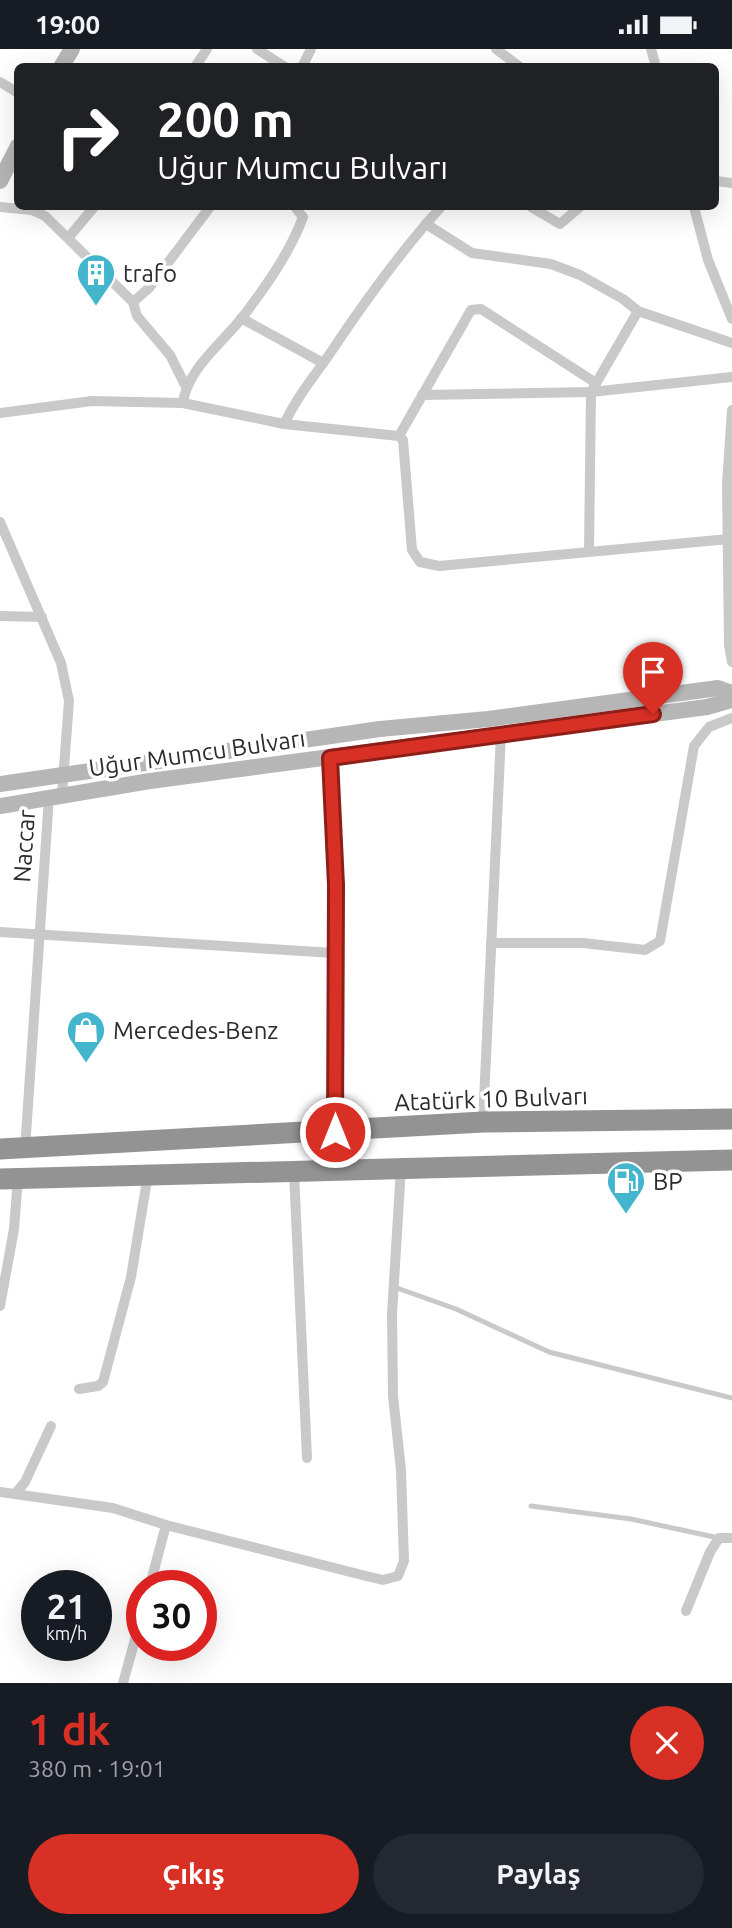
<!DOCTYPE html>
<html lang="tr">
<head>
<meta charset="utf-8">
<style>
  :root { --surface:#171b24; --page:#242831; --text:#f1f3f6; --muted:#9ea1a6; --accent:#d93025 }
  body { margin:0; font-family:Ubuntu,sans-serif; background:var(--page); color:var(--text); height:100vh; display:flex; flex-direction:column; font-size:26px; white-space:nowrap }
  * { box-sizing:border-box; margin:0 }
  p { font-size:23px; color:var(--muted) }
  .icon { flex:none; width:38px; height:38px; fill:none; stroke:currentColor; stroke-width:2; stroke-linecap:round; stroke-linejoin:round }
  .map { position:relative; height:1634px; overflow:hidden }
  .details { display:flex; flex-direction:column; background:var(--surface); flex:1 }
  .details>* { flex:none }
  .guide { position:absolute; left:14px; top:14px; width:705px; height:147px; border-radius:10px; box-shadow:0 7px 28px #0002; background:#202124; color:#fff; overflow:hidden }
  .speed { position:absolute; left:21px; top:1521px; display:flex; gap:14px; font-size:35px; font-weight:700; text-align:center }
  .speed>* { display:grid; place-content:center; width:91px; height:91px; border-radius:50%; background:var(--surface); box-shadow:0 7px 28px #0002; line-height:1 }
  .speed small { font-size:18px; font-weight:400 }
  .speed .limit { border:10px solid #d22; background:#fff; color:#111 }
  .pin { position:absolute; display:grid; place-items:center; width:60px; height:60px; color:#fff; margin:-72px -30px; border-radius:50% 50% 50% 0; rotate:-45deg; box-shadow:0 0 7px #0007 }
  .pin .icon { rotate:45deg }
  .me { position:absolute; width:77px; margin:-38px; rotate:0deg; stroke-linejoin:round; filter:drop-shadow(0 0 5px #0008) }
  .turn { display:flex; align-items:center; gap:24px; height:147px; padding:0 28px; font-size:32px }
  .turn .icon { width:91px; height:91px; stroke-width:2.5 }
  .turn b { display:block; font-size:49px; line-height:60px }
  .round { display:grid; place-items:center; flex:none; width:74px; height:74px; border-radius:37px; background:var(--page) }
  .summary { display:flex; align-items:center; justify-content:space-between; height:119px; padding:0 28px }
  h1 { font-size:42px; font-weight:700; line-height:52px; color:var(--accent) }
  .primary-button { display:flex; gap:14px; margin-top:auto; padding:14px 28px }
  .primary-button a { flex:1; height:80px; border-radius:42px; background:var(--accent); color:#fff; font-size:28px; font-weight:700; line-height:80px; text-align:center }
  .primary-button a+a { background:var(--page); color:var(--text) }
  .status { display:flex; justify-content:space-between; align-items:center; height:49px; padding:0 35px; background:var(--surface); direction:ltr }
  .status svg { height:19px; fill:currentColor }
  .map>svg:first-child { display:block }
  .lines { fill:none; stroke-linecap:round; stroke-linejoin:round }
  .lane { stroke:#c9c9c9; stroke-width:5 }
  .street { stroke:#c9c9c9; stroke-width:10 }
  .secondary { stroke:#b6b6b6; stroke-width:16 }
  .highway { stroke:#939393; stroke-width:21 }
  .route-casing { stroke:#8d1f18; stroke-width:18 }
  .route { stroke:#d93025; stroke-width:12 }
  .labels { text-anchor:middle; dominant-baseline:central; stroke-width:7; stroke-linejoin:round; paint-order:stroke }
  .poi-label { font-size:24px; fill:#2c2c2c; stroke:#fff; text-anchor:start }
  .street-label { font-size:24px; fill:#2c2c2c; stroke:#fff }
</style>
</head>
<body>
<div class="status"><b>19:00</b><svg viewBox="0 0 49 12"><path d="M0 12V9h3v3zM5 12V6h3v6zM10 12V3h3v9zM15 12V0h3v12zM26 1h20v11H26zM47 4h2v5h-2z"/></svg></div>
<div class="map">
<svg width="732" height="1634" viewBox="0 0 732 1634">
  <rect width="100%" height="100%" fill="#fff"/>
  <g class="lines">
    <g class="lane">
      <path d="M394 1238 456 1260 549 1303 732 1349"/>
      <path d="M531 1457 631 1470 719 1489"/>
    </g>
    <g class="street">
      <path d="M257 0 285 18"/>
      <path d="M496 0 520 18"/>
      <path d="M651 0 656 18"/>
      <path d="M195 18 207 0"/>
      <path d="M302 18 311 0"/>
      <path d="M0 33 18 44"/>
      <path d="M716 132 732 134"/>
      <path d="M0 158 32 161 45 167 133 253"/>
      <path d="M531 158 560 175 580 158"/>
      <path d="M694 158 708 211 732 270"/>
      <path d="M426 175 472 204 551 215 580 226 623 250 638 262 732 294"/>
      <path d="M69 188 94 158"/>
      <path d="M241 269 323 314"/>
      <path d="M185 336 170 306 137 267 133 253 149 239 210 158"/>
      <path d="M422 346 591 343 732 328"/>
      <path d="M183 354C187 321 220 296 241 270 264 240 290 204 303 168L295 158"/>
      <path d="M732 361 727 435 729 596 732 613"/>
      <path d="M0 364 92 352 183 354 284 375 399 387 403 391 412 501 420 513 439 517 729 490"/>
      <path d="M284 375C298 346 313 329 331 303 365 252 400 203 441 158"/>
      <path d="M399 387 471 261 481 260 596 334"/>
      <path d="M0 473 61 614 69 652 62 745"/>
      <path d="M589 501 591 343 638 262"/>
      <path d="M0 567 42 568"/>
      <path d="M330 709 336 836 335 1083"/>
      <path d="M0 883 334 904"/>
      <path d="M491 894H583L645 901 660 892 694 697 709 678 732 669"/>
      <path d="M483 1073 501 685"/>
      <path d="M25 1100 49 748"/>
      <path d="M294 1123 307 1409"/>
      <path d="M0 1257 14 1180 18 1129"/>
      <path d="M79 1340 98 1337 103 1333 131 1228 148 1125"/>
      <path d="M0 1443 113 1459 166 1476 366 1527 383 1531 398 1527 404 1512 401 1421 393 1347 392 1265 401 1119"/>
      <path d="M16 1444 25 1433 51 1377"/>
      <path d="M150 1536 166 1476"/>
      <path d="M686 1562 710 1503 719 1489H732"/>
      <path d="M123 1634 142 1565"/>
    </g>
    <g class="secondary">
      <path d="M61 18 72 0"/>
      <path d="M0 132 18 97"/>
      <path d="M0 735 380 680 488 670 718 639 732 644"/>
      <path d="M0 757 150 732 707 658 732 651"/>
    </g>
    <g class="highway">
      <path d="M0 1100 483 1073 732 1070"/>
      <path d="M0 1130 732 1111"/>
    </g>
  </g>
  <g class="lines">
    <g class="route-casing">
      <path id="route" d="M335 1083 336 836 330 709 653 665"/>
    </g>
    <use href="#route" class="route"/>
  </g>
  <defs>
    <g id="building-pin" transform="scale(2.0125)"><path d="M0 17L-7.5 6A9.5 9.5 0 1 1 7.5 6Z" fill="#43b6ce" stroke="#fff"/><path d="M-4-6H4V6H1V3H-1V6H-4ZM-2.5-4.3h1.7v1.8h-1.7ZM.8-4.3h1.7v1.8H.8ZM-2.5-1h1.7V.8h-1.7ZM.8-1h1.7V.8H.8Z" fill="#fff"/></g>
    <g id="shop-pin" transform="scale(2.0125)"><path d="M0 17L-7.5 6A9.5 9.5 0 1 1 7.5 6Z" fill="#43b6ce" stroke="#fff"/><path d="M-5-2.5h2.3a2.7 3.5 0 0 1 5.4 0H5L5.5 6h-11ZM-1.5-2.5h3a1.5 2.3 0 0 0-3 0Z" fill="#fff"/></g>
    <g id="fuel-pin" transform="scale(2.0125)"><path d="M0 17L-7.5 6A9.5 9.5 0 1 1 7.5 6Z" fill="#43b6ce" stroke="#fff"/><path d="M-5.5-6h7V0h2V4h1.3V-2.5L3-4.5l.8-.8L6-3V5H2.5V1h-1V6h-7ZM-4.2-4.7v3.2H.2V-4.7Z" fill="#fff"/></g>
  </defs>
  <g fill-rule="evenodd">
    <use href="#building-pin" x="96" y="224"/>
    <use href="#shop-pin" x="86" y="981"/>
    <use href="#fuel-pin" x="626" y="1132"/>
  </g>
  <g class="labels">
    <g class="poi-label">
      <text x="123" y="224">trafo</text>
      <text x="113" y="981">Mercedes-Benz</text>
      <text x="653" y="1132">BP</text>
    </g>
    <g class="street-label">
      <text transform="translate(197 704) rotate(-8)">Uğur Mumcu Bulvarı</text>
      <text transform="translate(24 797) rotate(-86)">Naccar</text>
      <text transform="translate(491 1050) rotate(-2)">Atatürk 10 Bulvarı</text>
    </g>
  </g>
</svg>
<div class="speed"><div>21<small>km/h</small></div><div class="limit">30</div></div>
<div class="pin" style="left:653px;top:665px;background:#d93025"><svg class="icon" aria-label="arrive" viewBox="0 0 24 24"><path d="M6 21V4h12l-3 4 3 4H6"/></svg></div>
<svg class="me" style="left:335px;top:1083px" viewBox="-20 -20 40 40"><circle r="17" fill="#d93025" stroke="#fff" stroke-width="3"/><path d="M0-11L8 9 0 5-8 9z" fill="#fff"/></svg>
<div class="guide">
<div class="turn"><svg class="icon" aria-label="right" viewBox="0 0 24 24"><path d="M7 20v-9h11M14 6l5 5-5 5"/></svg><div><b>200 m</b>Uğur Mumcu Bulvarı</div></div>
</div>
</div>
<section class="details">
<div class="summary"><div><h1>1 dk</h1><p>380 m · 19:01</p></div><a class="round" style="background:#d93025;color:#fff"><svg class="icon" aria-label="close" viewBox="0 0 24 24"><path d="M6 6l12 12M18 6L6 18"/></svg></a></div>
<div class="primary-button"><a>Çıkış</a><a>Paylaş</a></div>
</section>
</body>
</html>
